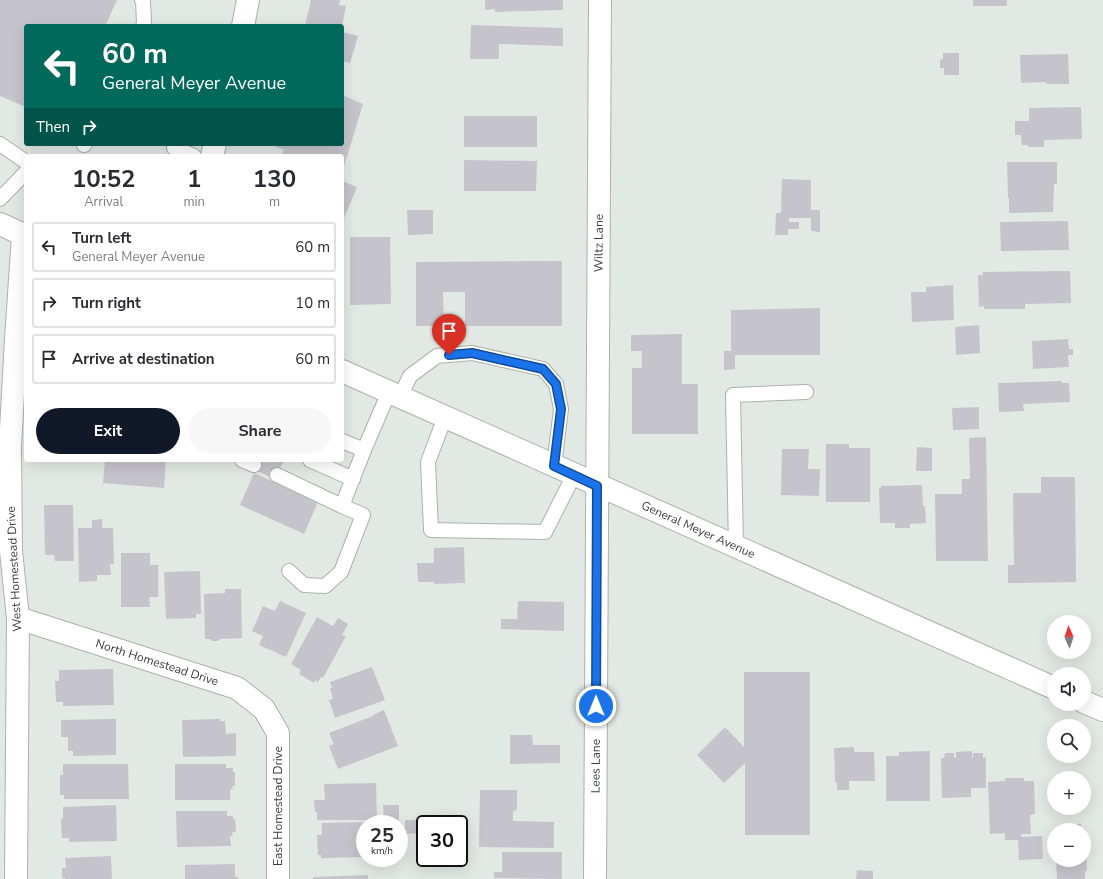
<!DOCTYPE html>
<html lang="en">
<head>
<meta charset="utf-8">
<style>
  :root { --surface:#fff; --page:#f7f7f7; --text:#2b2b33; --muted:#7c7c81; --line:#e1e1e2; --accent:#111827 }
  body { margin:0; font-family:"Nunito Sans",sans-serif; background:var(--page); color:var(--text); height:100vh; display:flex; flex-direction:column; font-size:15px; white-space:nowrap }
  * { box-sizing:border-box; margin:0 }
  p { font-size:13px; color:var(--muted) }
  .icon { flex:none; width:22px; height:22px; fill:none; stroke:currentColor; stroke-width:2; stroke-linecap:round; stroke-linejoin:round }
  .map { position:relative; flex:1; overflow:hidden }
  .side { position:absolute; left:24px; top:154px; width:320px; height:308px; display:flex; flex-direction:column; background:var(--surface); border-radius:4px; box-shadow:0 4px 16px #0002 }
  .side>* { flex:none }
  .hud { position:absolute; left:24px; top:24px; width:320px; height:122px; border-radius:4px; box-shadow:0 4px 16px #0002; background:#00695c; color:#fff; overflow:hidden }
  .needle { width:26px; rotate:357deg }
  .buttons { position:absolute; left:1047px; top:615px; display:grid; gap:8px }
  .buttons a { display:grid; place-items:center; width:44px; height:44px; border-radius:50%; background:var(--surface); box-shadow:0 4px 16px #0002; font-size:20px }
  .speed { position:absolute; left:356px; top:815px; display:flex; gap:8px; font-size:20px; font-weight:700; text-align:center }
  .speed>* { display:grid; place-content:center; width:52px; height:52px; border-radius:50%; background:var(--surface); box-shadow:0 4px 16px #0002; line-height:1 }
  .speed small { font-size:10px; font-weight:400 }
  .speed .limit { border:2px solid #111; border-radius:6px; background:#fff; color:#111 }
  .pin { position:absolute; display:grid; place-items:center; width:34px; height:34px; color:#fff; margin:-41px -17px; border-radius:50% 50% 50% 0; rotate:-45deg; box-shadow:0 0 4px #0007 }
  .pin .icon { rotate:45deg }
  .me { position:absolute; width:44px; margin:-22px; rotate:0deg; stroke-linejoin:round; filter:drop-shadow(0 0 3px #0008) }
  .turn { display:flex; align-items:center; gap:14px; height:84px; padding:0 12px; font-size:18px }
  .turn .icon { width:52px; height:52px; stroke-width:2.5 }
  .turn b { display:block; font-size:28px; line-height:34px }
  .then { display:flex; align-items:center; height:38px; padding:0 12px; background:#0003; gap:8px; font-size:15px }
  .eta { display:flex; justify-content:space-evenly; align-items:center; height:68px; text-align:center }
  .eta b { font-size:24px; font-weight:700; line-height:28px }
  .button { display:flex; gap:8px; margin-top:auto; padding:8px 12px }
  .button a { flex:1; height:46px; border-radius:24px; background:var(--accent); color:#fff; font-size:16px; font-weight:700; line-height:46px; text-align:center }
  .button a+a { background:var(--page); color:var(--text) }
  ul { padding:0; list-style:none }
  li { display:flex; align-items:center; gap:12px; height:50px; margin:0 8px 6px; padding:0 4px; border:2px solid var(--line); border-radius:4px }
  li div { flex:1 }
  li b { display:block; font-size:15px }
  li em { font-style:normal }
  .map>svg:first-child { display:block }
  .building { fill:#c6c4cb }
  .lines { fill:none; stroke-linecap:round; stroke-linejoin:round }
  .service-casing { stroke:#abb1ad; stroke-width:16 }
  .minor-casing { stroke:#abb1ad; stroke-width:24 }
  .secondary-casing { stroke:#abb1ad; stroke-width:24 }
  .service { stroke:#fff; stroke-width:14 }
  .minor { stroke:#fff; stroke-width:22 }
  .secondary { stroke:#fff; stroke-width:22 }
  .route-casing { stroke:#114b97; stroke-width:10 }
  .route { stroke:#1a73e8; stroke-width:7 }
  .labels { text-anchor:middle; dominant-baseline:central; stroke-width:3; stroke-linejoin:round; paint-order:stroke }
  .street-label { font-size:12px; fill:#393c3a; stroke:#fff }
</style>
</head>
<body>
<div class="map">
<svg width="1103" height="879" viewBox="0 0 1103 879">
  <rect width="100%" height="100%" fill="#e2e8e4"/>
  <g class="building">
    <path d="M0 0H117L105 26H26V107L0 96Z"/>
    <path d="M311 0H340L339 5 346 6 342 26H305Z"/>
    <path d="M485 0H563V10L495 12V9L485 10Z"/>
    <rect x="973" y="0" width="34" height="6"/>
    <path d="M471 25 563 28V46L499 44V59H470Z"/>
    <path d="M342 32 358 36 350 63 342 61Z"/>
    <path d="M943 53H959V75H944V68H940V60L943 59Z"/>
    <path d="M1068 54 1069 84H1047L1046 82 1021 83 1020 55Z"/>
    <path d="M342 95 363 104 342 173V156H290L282 153 284 150 276 147 277 144H342Z"/>
    <path d="M1081 107 1082 139 1044 140V147H1028V145H1022L1021 135H1015V121H1029V108Z"/>
    <rect x="464" y="116" width="73" height="31"/>
    <path d="M464 160 537 161 536 191H464Z"/>
    <path d="M1007 162H1057V184H1054L1053 212 1009 213V198H1008Z"/>
    <path d="M782 179 811 180V210H820V232L811 231V218H789V222H799V229H788V235H775L776 213H781Z"/>
    <path d="M342 181 357 187 342 223Z"/>
    <path d="M407 210H433V234L408 235Z"/>
    <path d="M1068 221 1069 250 1001 251 1000 222Z"/>
    <path d="M350 237H390L391 304 350 305Z"/>
    <path d="M562 261V326H465V292H443L444 326H416V262Z"/>
    <path d="M1070 271 1071 303 1025 304V309H984V306L979 307 978 275H983V272Z"/>
    <path d="M953 285 954 320 912 322 911 292H926V287Z"/>
    <path d="M820 308V355H735V369L724 370V351H731V310Z"/>
    <path d="M979 325 980 353 956 355 955 327Z"/>
    <path d="M682 334V384H698V434H632V368H642V351H631V335Z"/>
    <path d="M1068 339 1069 349H1073V355H1068L1069 367 1033 369 1032 341Z"/>
    <path d="M1062 381V383H1069L1070 402 1023 404 1024 411 999 412 998 383Z"/>
    <path d="M979 407V429L953 430 952 408Z"/>
    <path d="M986 437 988 561H936L935 494H962V479H970L969 438Z"/>
    <path d="M826 444H849V448H870V502H826Z"/>
    <path d="M917 447 932 448V471H916Z"/>
    <path d="M782 449H809L808 469H820L819 496 781 495Z"/>
    <path d="M105 460H166L164 488 103 483Z"/>
    <path d="M256 460H284L275 479 252 469Z"/>
    <path d="M254 473 318 502 304 534 240 505Z"/>
    <path d="M1041 477H1075L1076 582 1008 583V565H1014L1013 493H1041Z"/>
    <path d="M922 485 923 506H925L926 523 910 524V528H895V523H880L879 488H881V486Z"/>
    <path d="M44 505H73L74 561H55L54 555H45Z"/>
    <path d="M102 519V528H113L114 564H110L111 575H97V581L79 582 78 528H92V520Z"/>
    <path d="M464 547 465 583 434 584V582H418L417 563H434V548Z"/>
    <path d="M121 553H150V565H158V597H149L150 607H121Z"/>
    <path d="M200 571 201 614H196V618L166 619 164 572Z"/>
    <path d="M225 589H241L242 638 220 639 218 641H212L210 639H205L204 594 225 593Z"/>
    <path d="M280 601 306 613 286 657 259 645 263 636 252 631 263 606 275 611Z"/>
    <path d="M518 601 564 602V631L501 629V619H517Z"/>
    <path d="M317 617 333 626 338 618 348 624 342 635 346 636 323 678 321 677 318 682 315 680 314 683 299 674 301 670 291 664Z"/>
    <path d="M372 667 385 700 335 718 329 700 333 699 330 688H332L330 682Z"/>
    <path d="M113 669 114 705 63 706V702H56L55 681H59V670Z"/>
    <path d="M744 672H810V835H745V763L724 783 697 755 725 727 744 747Z"/>
    <path d="M384 710 398 746 338 769 329 746 334 744 329 733 373 716V715Z"/>
    <path d="M116 719V755L73 756V751H68V737H61V720Z"/>
    <path d="M220 719V721H225L226 734 236 733V756L183 757 182 720Z"/>
    <path d="M510 735H532L533 745H560V763L510 764Z"/>
    <path d="M854 747V752H874L875 781H849V790H837V782L835 783 834 748Z"/>
    <path d="M930 751V801H886V756H899V752Z"/>
    <path d="M972 751V758H973V753H983V758L986 757V788H971V797L942 798 941 758H944L945 753H954V757L956 758V752Z"/>
    <path d="M63 764H128L129 799H64V795H60V775H63Z"/>
    <path d="M175 764H226V768H233V772H235V786H232L233 790 230 789V800H175Z"/>
    <path d="M1005 778H1024V781H1034L1035 814 1030 815 1031 834H1021V837L1042 836 1043 859 1019 860 1018 840H1005V833L990 834 988 782 1005 781Z"/>
    <path d="M376 783 377 820H317V812H315L314 800H325L324 784Z"/>
    <path d="M480 790H517V810L513 811V821L554 822V848L479 847Z"/>
    <path d="M116 805 117 841 69 842V838H62L61 818H63V807Z"/>
    <path d="M383 805H399V820H384Z"/>
    <path d="M176 811H227V816H233V819H235L236 832H232L233 836H230L231 846 177 847Z"/>
    <path d="M405 820H418L419 833 405 834Z"/>
    <path d="M370 822V824H365V857L321 858V855H318L317 835H322V823Z"/>
    <rect x="1073" y="824" width="8" height="6"/>
    <path d="M1084 829H1085L1087 871H1085V879H1057L1056 860H1084Z"/>
    <path d="M502 852H562V879L494 878V872H502Z"/>
    <path d="M111 856 112 879H65V878H62V868H66L65 858Z"/>
    <path d="M235 864V877H238V879H185V865Z"/>
    <path d="M857 870 873 871V879H856Z"/>
    <path d="M368 875V879H313V877Z"/>
  </g>
  <g class="lines">
    <g class="service-casing">
      <g id="service">
        <path d="M142 0H143L144 23 143 26"/>
        <path d="M0 144 26 162"/>
        <path d="M84 145 85 144"/>
        <path d="M174 148 194 156"/>
        <path d="M0 199 26 172"/>
        <path d="M400 397 410 376 437 356 472 353 543 369 556 384 561 409 554 466"/>
        <path d="M445 417 428 462 431 530 545 532 574 475"/>
        <path d="M342 441 364 450"/>
        <path d="M242 460 254 465"/>
        <path d="M310 460 353 479"/>
        <path d="M277 475 342 506 364 450 389 392"/>
        <path d="M736 547 733 395 806 392"/>
        <path d="M289 571 304 585 325 586 341 572 363 515 342 506"/>
      </g>
    </g>
    <g class="minor-casing">
      <g id="minor">
        <path d="M243 26 248 0"/>
        <path d="M212 156 215 144"/>
        <path id="s1" d="M18 618 237 688 264 709 278 733V879"/>
        <path d="M16 879 18 618 11 551 10 447 16 339 23 235"/>
        <path id="s2" d="M595 879 600 0"/>
      </g>
    </g>
    <g class="secondary-casing">
      <g id="secondary">
        <path d="M0 224 26 236"/>
        <path id="s3" d="M342 371 1054 688"/>
        <path d="M1084 702 1103 710"/>
      </g>
    </g>
    <use href="#service" class="service"/>
    <use href="#minor" class="minor"/>
    <use href="#secondary" class="secondary"/>
  </g>
  <g class="lines">
    <g class="route-casing">
      <path id="route" d="M449 355 472 353 543 369 556 384 561 409 554 466 597 486 596 706"/>
    </g>
    <use href="#route" class="route"/>
  </g>
  <g class="labels">
    <g class="street-label">
      <text stroke="none"><textPath href="#s2" startOffset="636">Wiltz Lane</textPath></text>
      <text stroke="none"><textPath href="#s3" startOffset="390">General Meyer Avenue</textPath></text>
      <text transform="translate(14 569) rotate(-93)">West Homestead Drive</text>
      <text stroke="none"><textPath href="#s1" startOffset="146">North Homestead Drive</textPath></text>
      <text stroke="none"><textPath href="#s2" startOffset="113">Lees Lane</textPath></text>
      <text transform="translate(278 806) rotate(-90)">East Homestead Drive</text>
    </g>
  </g>
</svg>
<div class="buttons">
<a><svg class="needle" viewBox="-14 -14 28 28"><path d="M0-13l5 13h-10z" fill="#e53935"/><path d="M0 13l5-13h-10z" fill="#7c7c81"/></svg></a>
<a><svg class="icon" aria-label="sound" viewBox="0 0 24 24"><path d="M4 9h4l5-4v14l-5-4H4zM17 9q2 3 0 6"/></svg></a>
<a><svg class="icon" aria-label="search" viewBox="0 0 24 24"><circle cx="10" cy="10" r="6"/><path d="M15 15l6 6"/></svg></a>
<a>+</a>
<a>−</a>
</div>
<div class="speed"><div>25<small>km/h</small></div><div class="limit">30</div></div>
<div class="pin" style="left:449px;top:355px;background:#d93025"><svg class="icon" aria-label="arrive" viewBox="0 0 24 24"><path d="M6 21V4h12l-3 4 3 4H6"/></svg></div>
<svg class="me" style="left:596px;top:706px" viewBox="-20 -20 40 40"><circle r="17" fill="#1a73e8" stroke="#fff" stroke-width="3"/><path d="M0-11L8 9 0 5-8 9z" fill="#fff"/></svg>
<div class="hud">
<div class="turn"><svg class="icon" aria-label="left" viewBox="0 0 24 24"><path d="M17 20v-9H6M10 6l-5 5 5 5"/></svg><div><b>60 m</b>General Meyer Avenue</div></div>
<div class="then">Then<svg class="icon" aria-label="right" viewBox="0 0 24 24"><path d="M7 20v-9h11M14 6l5 5-5 5"/></svg></div>
</div>
<section class="side">
<div class="eta">
<div><b>10:52</b><p>Arrival</p></div>
<div><b>1</b><p>min</p></div>
<div><b>130</b><p>m</p></div>
</div>
<ul>
<li><svg class="icon" aria-label="left" viewBox="0 0 24 24"><path d="M17 20v-9H6M10 6l-5 5 5 5"/></svg><div><b>Turn left</b><p>General Meyer Avenue</p></div><em>60 m</em></li>
<li><svg class="icon" aria-label="right" viewBox="0 0 24 24"><path d="M7 20v-9h11M14 6l5 5-5 5"/></svg><div><b>Turn right</b></div><em>10 m</em></li>
<li><svg class="icon" aria-label="arrive" viewBox="0 0 24 24"><path d="M6 21V4h12l-3 4 3 4H6"/></svg><div><b>Arrive at destination</b></div><em>60 m</em></li>
</ul>
<div class="button"><a>Exit</a><a>Share</a></div>
</section>
</div>
</body>
</html>
